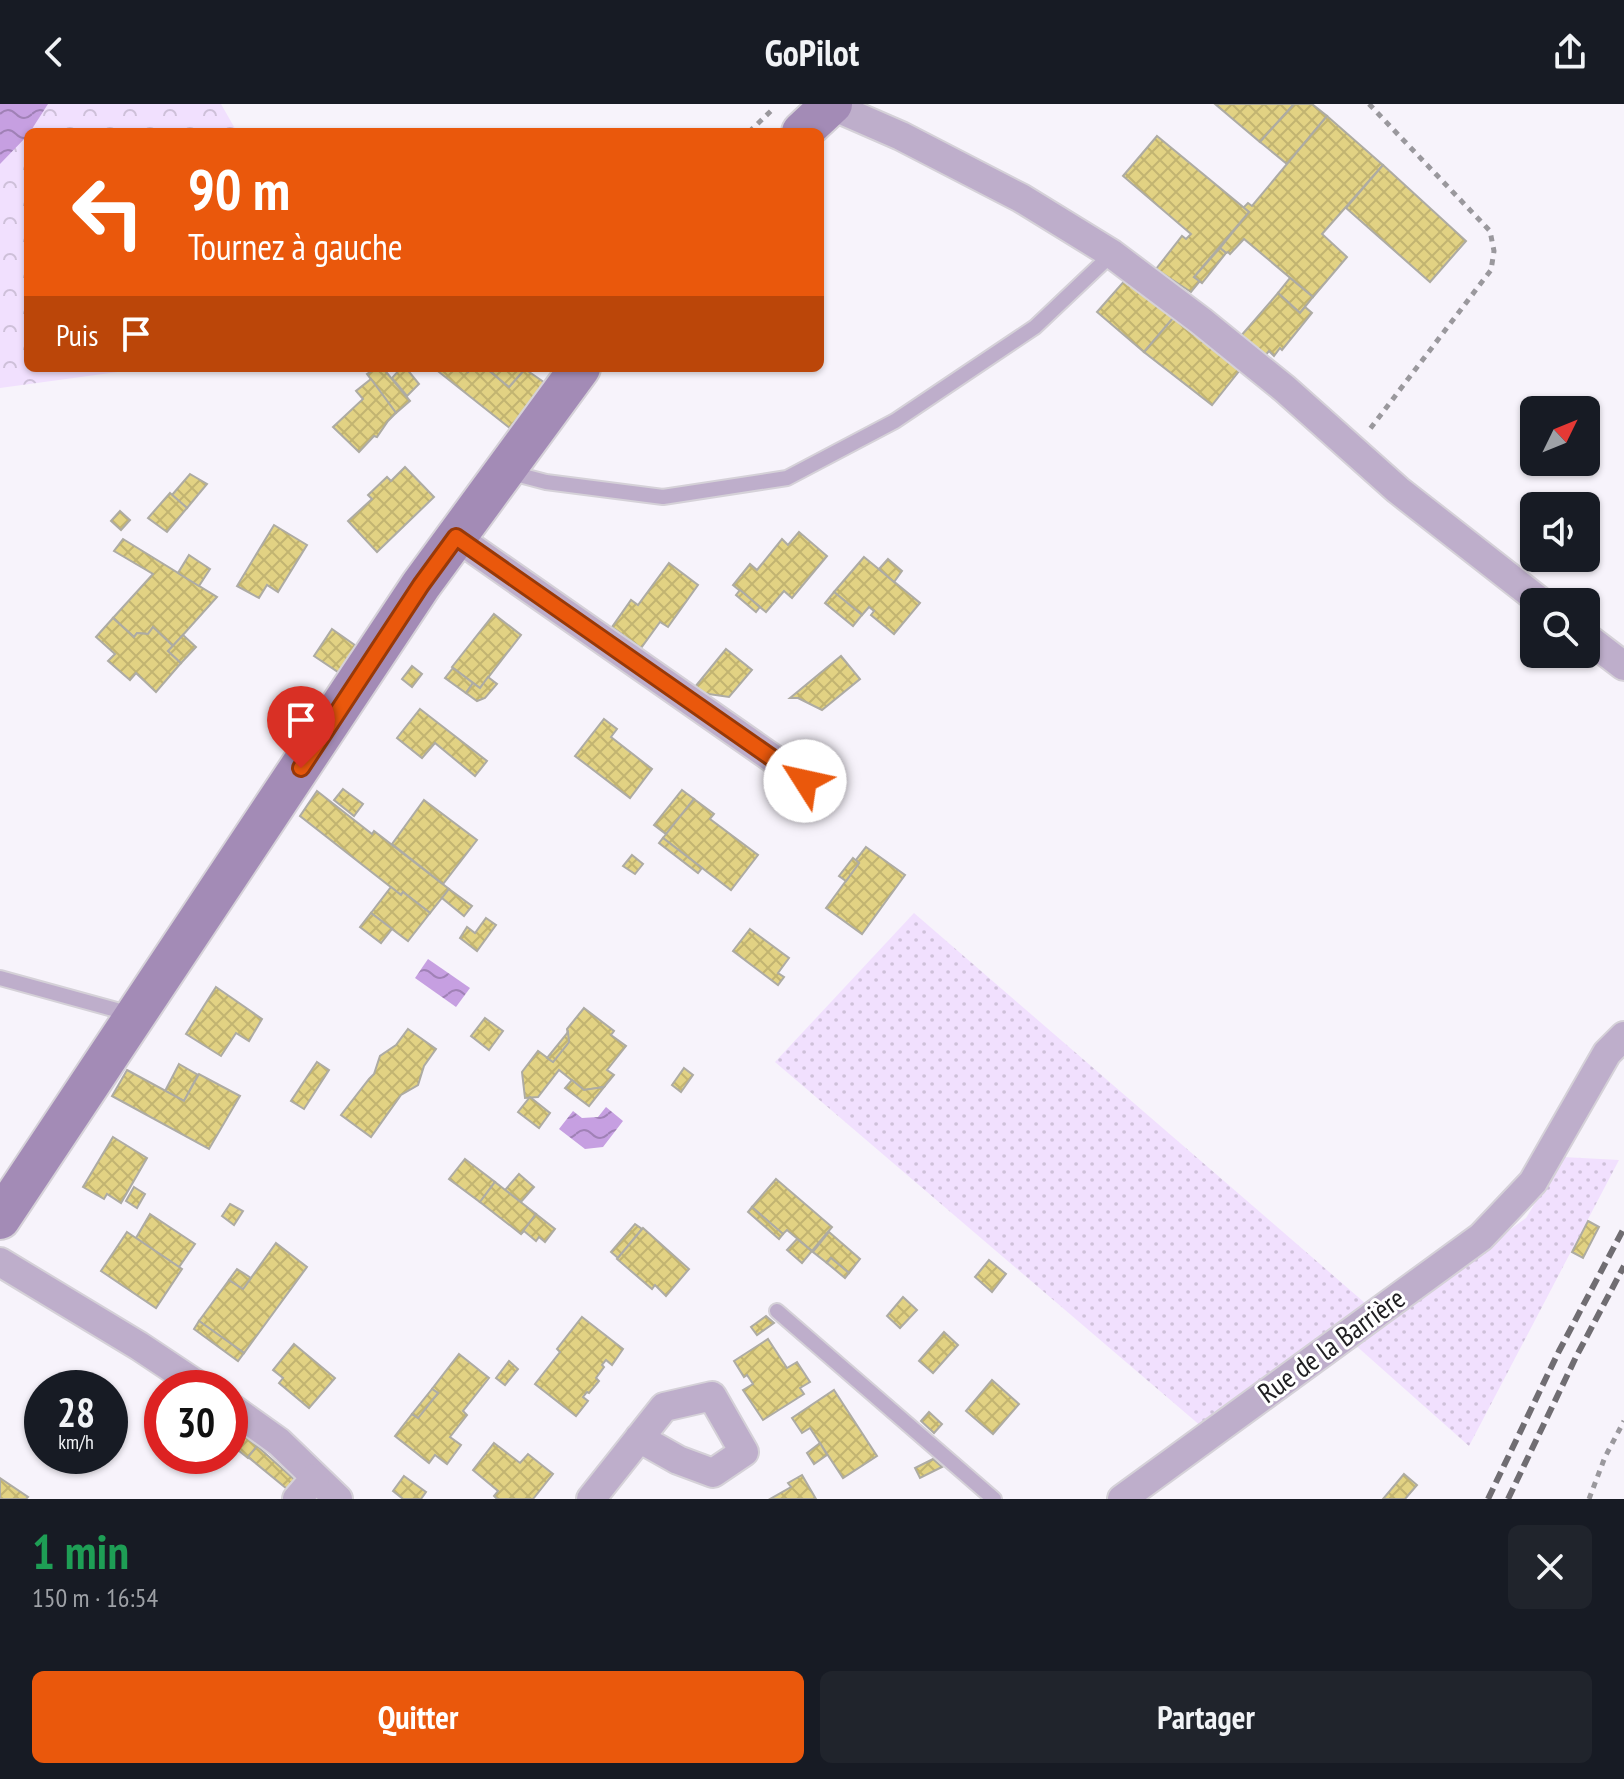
<!DOCTYPE html>
<html lang="fr">
<head>
<meta charset="utf-8">
<style>
  :root { --surface:#171b24; --page:#20242c; --text:#f1f3f6; --muted:#9ea1a6; --accent:#ea580c }
  body { margin:0; font-family:"PT Sans Narrow",sans-serif; background:var(--page); color:var(--text); height:100vh; display:flex; flex-direction:column; font-size:30px; white-space:nowrap }
  * { box-sizing:border-box; margin:0 }
  p { font-size:26px; color:var(--muted) }
  .icon { flex:none; width:44px; height:44px; fill:none; stroke:currentColor; stroke-width:2; stroke-linecap:round; stroke-linejoin:round }
  .map { position:relative; height:1395px; overflow:hidden }
  .side { display:flex; flex-direction:column; background:var(--surface); flex:1 }
  .side>* { flex:none }
  .banner { position:absolute; left:24px; top:24px; width:800px; height:244px; border-radius:12px; box-shadow:0 2px 6px #0004; background:#ea580c; color:#fff; overflow:hidden }
  .needle { width:52px; rotate:47deg }
  .controls { position:absolute; left:1520px; top:292px; display:grid; gap:16px }
  .controls a { display:grid; place-items:center; width:80px; height:80px; border-radius:12px; background:var(--surface); box-shadow:0 2px 6px #0004; font-size:40px }
  .speed { position:absolute; left:24px; top:1266px; display:flex; gap:16px; font-size:40px; font-weight:700; text-align:center }
  .speed>* { display:grid; place-content:center; width:104px; height:104px; border-radius:50%; background:var(--surface); box-shadow:0 2px 6px #0004; line-height:1 }
  .speed small { font-size:20px; font-weight:400 }
  .speed .limit { border:12px solid #d22; background:#fff; color:#111 }
  .pin { position:absolute; display:grid; place-items:center; width:68px; height:68px; color:#fff; margin:-82px -34px; border-radius:50% 50% 50% 0; rotate:-45deg; box-shadow:0 0 8px #0007 }
  .pin .icon { rotate:45deg }
  .me { position:absolute; width:88px; margin:-44px; rotate:305deg; stroke-linejoin:round; filter:drop-shadow(0 0 6px #0008) }
  .turn { display:flex; align-items:center; gap:28px; height:168px; padding:0 32px; font-size:36px }
  .turn .icon { width:104px; height:104px; stroke-width:2.5 }
  .turn b { display:block; font-size:56px; line-height:68px }
  .then { display:flex; align-items:center; height:76px; padding:0 32px; background:#0003; gap:16px; font-size:30px }
  .round { display:grid; place-items:center; flex:none; width:84px; height:84px; border-radius:12px; background:var(--page) }
  .summary { display:flex; align-items:center; justify-content:space-between; height:136px; padding:0 32px }
  h1 { font-size:48px; font-weight:600; line-height:60px; color:#1e9e55 }
  .primary-button { display:flex; gap:16px; margin-top:auto; padding:16px 32px }
  .primary-button a { flex:1; height:92px; border-radius:12px; background:var(--accent); color:#fff; font-size:32px; font-weight:600; line-height:92px; text-align:center }
  .primary-button a+a { background:var(--page); color:var(--text) }
  header { display:flex; justify-content:space-between; align-items:center; height:104px; padding:0 32px; background:var(--surface); font-size:36px; font-weight:600 }
  .map>svg:first-child { display:block }
  .grass { fill:url(#grass-dots) }
  .forest { fill:url(#forest-crowns) }
  .water { fill:url(#water-waves) }
  .building { fill:url(#building-cross-hatch); stroke:#adaba3; stroke-width:2 }
  .lines { fill:none; stroke-linecap:round; stroke-linejoin:round }
  .lane-casing { stroke:#d5d1d8; stroke-width:18 }
  .street-casing { stroke:#d5d1d8; stroke-width:32 }
  .secondary-casing { stroke:#d5d1d8; stroke-width:44 }
  .path { stroke:#9a989d; stroke-width:5; stroke-dasharray:6 6; stroke-linecap:butt }
  .lane { stroke:#beaecb; stroke-width:14 }
  .street { stroke:#beaecb; stroke-width:28 }
  .secondary { stroke:#a38bb6; stroke-width:40 }
  .rail { stroke:#706d72; stroke-width:6; stroke-dasharray:12 6; stroke-linecap:butt }
  .route-casing { stroke:#983908; stroke-width:20 }
  .route { stroke:#ea580c; stroke-width:14 }
  .labels { text-anchor:middle; dominant-baseline:central; stroke-width:6; stroke-linejoin:round; paint-order:stroke }
  .street-label { font-size:28px; fill:#212023; stroke:#fff }
</style>
</head>
<body>
<header><svg class="icon" aria-label="back" viewBox="0 0 24 24"><path d="M15 5l-7 7 7 7"/></svg>GoPilot<svg class="icon" aria-label="share" viewBox="0 0 24 24"><path d="M12 15V3M7 8l5-5 5 5M5 13v7h14v-7"/></svg></header>
<div class="map">
<svg width="1624" height="1395" viewBox="0 0 1624 1395">
  <defs>
    <pattern id="grass-dots" width="8" height="8" patternUnits="userSpaceOnUse" patternTransform="scale(2)"><rect width="8" height="8" fill="#f1e0fe"/><path d="M2 2h.1M6 6h.1" fill="none" stroke="#cec0d9" stroke-width="1.8" stroke-linecap="round"/></pattern>
    <pattern id="forest-crowns" width="20" height="18" patternUnits="userSpaceOnUse" patternTransform="scale(2)"><rect width="20" height="18" fill="#f1e0fe"/><path d="M2 6a3 3 0 1 1 6 0M12 15a3 3 0 1 1 6 0" fill="none" stroke="#cec0d9"/></pattern>
    <pattern id="water-waves" width="16" height="10" patternUnits="userSpaceOnUse" patternTransform="scale(2)"><rect width="16" height="10" fill="#c69fe1"/><path d="M0 5q4-4 8 0t8 0" fill="none" stroke="#a081b6"/></pattern>
    <pattern id="building-cross-hatch" width="8" height="8" patternUnits="userSpaceOnUse" patternTransform="scale(2)"><rect width="8" height="8" fill="#e2d283"/><path d="M0 0l8 8M0 8l8-8" fill="none" stroke="#c2b471"/></pattern>
  </defs>
  <rect width="100%" height="100%" fill="#f7f3fb"/>
  <g class="grass">
    <path d="M914 809 1365 1199 1202 1323 775 958Z"/>
    <path d="M1563 1053 1619 1056 1469 1342 1353 1239 1526 1114Z"/>
  </g>
  <path class="forest" d="M0 0H221L237 28H28V264H147L0 284Z"/>
  <g class="water">
    <path d="M0 0H48L30 28H28V31L0 60Z"/>
    <path d="M428 855 470 884 456 903 415 874Z"/>
    <path d="M606 1003 623 1017 603 1043 585 1045 559 1025 573 1007 582 1014 598 1013Z"/>
  </g>
  <g class="building">
    <path d="M1215 0H1294L1260 38Z"/>
    <path d="M1294 0H1312L1327 12 1287 60 1260 38Z"/>
    <path d="M1327 12 1383 61 1322 130 1347 153 1313 193 1244 135 1230 150 1228 148 1226 149 1220 144 1249 108 1243 104 1248 99 1252 102Z"/>
    <path d="M1157 32 1249 108 1194 173 1200 177 1191 188 1156 165 1182 132 1186 135 1191 130 1123 72Z"/>
    <path d="M1383 61 1466 137 1430 178 1346 104Z"/>
    <path d="M1220 144 1226 149 1202 179 1194 173Z"/>
    <path d="M1290 174 1313 193 1300 209 1278 189Z"/>
    <path d="M1126 175 1174 213 1144 248 1097 208Z"/>
    <path d="M1278 189 1300 209 1305 203 1312 209 1282 246 1280 244 1274 252 1269 247 1263 254 1240 233Z"/>
    <path d="M1174 213 1240 266 1212 301 1144 248Z"/>
    <path d="M376 264H383L410 297 396 309 367 270Z"/>
    <path d="M401 264H406L419 280 407 292 392 274Z"/>
    <path d="M434 264H464L468 268 472 264H486L509 283 525 265 545 279 511 325Z"/>
    <path d="M486 264H524L525 265 509 283Z"/>
    <path d="M371 275 396 309 388 317 377 333 374 332 359 348 333 323 363 295 356 287Z"/>
    <path d="M405 363 434 393 377 448 348 417 372 395 368 391 387 373 391 377Z"/>
    <path d="M190 370 207 380 187 404 172 391Z"/>
    <path d="M170 389 187 404 167 428 148 414Z"/>
    <path d="M120 407 130 416 121 426 111 417Z"/>
    <path d="M274 421 307 441 278 488 267 481 259 494 237 482Z"/>
    <path d="M799 428 827 452 792 494 784 487 766 508 733 481 750 460 757 466 782 435 788 441Z"/>
    <path d="M123 435 217 493 173 542 153 523 148 530 137 529 134 533 113 514 153 470 114 447Z"/>
    <path d="M189 451 210 465 199 482 178 469Z"/>
    <path d="M864 453 920 499 894 530 871 511 874 507 869 503 862 511 834 488Z"/>
    <path d="M888 455 902 467 894 478 879 465Z"/>
    <path d="M669 459 698 481 668 523 660 518 641 544 612 523 631 496 638 501Z"/>
    <path d="M740 486 760 503 756 508 736 491Z"/>
    <path d="M834 488 862 511 853 522 825 499Z"/>
    <path d="M494 510 521 531 480 584 452 563Z"/>
    <path d="M113 514 134 533 137 529 148 530 153 523 173 542 168 547 181 559 156 588 136 569 130 576 108 557 115 550 96 533Z"/>
    <path d="M332 525 359 544 341 570 314 552Z"/>
    <path d="M183 531 196 543 181 559 168 547Z"/>
    <path d="M726 545 752 566 729 593 702 589 695 583Z"/>
    <path d="M841 552 860 575 822 606 798 594H790Z"/>
    <path d="M412 562 422 570 412 583 402 575Z"/>
    <path d="M453 564 473 579 466 589 445 574Z"/>
    <path d="M488 573 497 580 485 594 477 597 466 589 473 579 480 584Z"/>
    <path d="M420 605 487 657 475 672 435 639 422 654 397 634Z"/>
    <path d="M604 615 617 625 611 633 652 665 630 694 575 652Z"/>
    <path d="M343 685 363 700 354 712 334 696Z"/>
    <path d="M682 686 694 695 666 730 654 721Z"/>
    <path d="M317 687 372 730 374 727 449 785 430 809 403 788 401 791 300 712Z"/>
    <path d="M694 695 714 710 710 715 758 751 731 786 663 734Z"/>
    <path d="M424 696 477 736 443 780 392 740Z"/>
    <path d="M663 734 702 764 698 769 659 739Z"/>
    <path d="M866 743 905 771 862 830 826 804 859 759 856 756Z"/>
    <path d="M632 751 643 760 635 770 623 762Z"/>
    <path d="M853 754 859 759 846 777 839 772Z"/>
    <path d="M391 783 401 791 403 788 430 809 408 837 371 809Z"/>
    <path d="M449 785 472 802 464 812 442 794Z"/>
    <path d="M371 809 392 825 381 839 360 823Z"/>
    <path d="M486 814 496 821 477 847 460 834 467 823 475 829Z"/>
    <path d="M750 825 789 854 778 869 784 873 778 881 733 847Z"/>
    <path d="M216 883 262 915 249 937 236 929 221 952 186 930Z"/>
    <path d="M584 904 614 927 611 931 626 942 607 966 614 971 604 983 584 986 559 966 538 993 525 994 522 968 538 947 553 958 569 938 567 925Z"/>
    <path d="M485 914 503 927 489 946 471 932Z"/>
    <path d="M408 925 436 945 424 962 418 981 401 991 371 1033 341 1011 369 975 374 970 380 952 396 941Z"/>
    <path d="M568 928 569 938 553 958 547 954Z"/>
    <path d="M317 958 329 966 304 1005 291 997Z"/>
    <path d="M179 960 198 971 184 997 165 987Z"/>
    <path d="M684 964 693 971 681 988 672 981Z"/>
    <path d="M127 966 184 997 199 970 240 992 209 1045 112 992Z"/>
    <path d="M572 976 584 986 604 983 589 1002 565 984Z"/>
    <path d="M530 993 550 1009 539 1024 518 1008Z"/>
    <path d="M113 1033 147 1054 121 1099 107 1090 104 1095 83 1083Z"/>
    <path d="M465 1055 495 1078 480 1098 449 1075Z"/>
    <path d="M519 1070 534 1083 521 1098 505 1086Z"/>
    <path d="M776 1075 832 1123 812 1147 787 1126 783 1130 752 1103Z"/>
    <path d="M495 1078 536 1110 521 1130 480 1098Z"/>
    <path d="M134 1083 145 1090 137 1104 126 1097Z"/>
    <path d="M230 1100 243 1107 234 1121 222 1112Z"/>
    <path d="M752 1103 783 1130 779 1135 748 1108Z"/>
    <path d="M150 1110 195 1140 179 1163 136 1134Z"/>
    <path d="M536 1110 555 1125 545 1138 539 1133 536 1137 524 1127 521 1130Z"/>
    <path d="M1588 1117 1599 1123 1583 1154 1572 1148Z"/>
    <path d="M635 1120 642 1125 618 1154 611 1148Z"/>
    <path d="M643 1124 689 1165 666 1192 655 1181 652 1185 617 1155Z"/>
    <path d="M127 1128 182 1165 156 1204 101 1167Z"/>
    <path d="M829 1128 860 1155 849 1169 831 1154 827 1159 813 1148Z"/>
    <path d="M797 1135 812 1147 802 1159 787 1146Z"/>
    <path d="M276 1139 307 1163 244 1249 199 1217 229 1176 243 1185Z"/>
    <path d="M831 1154 849 1169 845 1174 827 1159Z"/>
    <path d="M989 1156 1006 1170 992 1188 975 1173Z"/>
    <path d="M237 1165 251 1174 243 1185 229 1176Z"/>
    <path d="M903 1193 917 1206 900 1224 887 1212Z"/>
    <path d="M766 1212 774 1219 757 1231 751 1223Z"/>
    <path d="M582 1213 623 1245 612 1261 606 1256 602 1261 604 1263 596 1274 599 1277 589 1289 587 1288 583 1293 588 1297 576 1312 535 1280 560 1248 557 1245Z"/>
    <path d="M199 1217 244 1249 238 1257 194 1225Z"/>
    <path d="M944 1228 958 1241 933 1269 919 1257Z"/>
    <path d="M768 1235 787 1264 797 1258 810 1278 800 1284 804 1290 763 1316 743 1286 753 1280 747 1271 744 1273 734 1257Z"/>
    <path d="M294 1240 335 1274 309 1304 279 1279 283 1274 273 1266Z"/>
    <path d="M459 1250 489 1274 463 1307 467 1311 450 1333 461 1341 447 1360 435 1351 429 1359 395 1332 412 1310 418 1314 438 1289 432 1285Z"/>
    <path d="M509 1257 518 1265 505 1281 496 1274Z"/>
    <path d="M992 1276 1019 1300 993 1330 966 1307Z"/>
    <path d="M432 1285 438 1289 418 1314 412 1310Z"/>
    <path d="M834 1286 877 1352 843 1374 810 1324 802 1329 792 1314Z"/>
    <path d="M929 1308 942 1320 934 1329 921 1317Z"/>
    <path d="M242 1330 257 1342 248 1354 233 1342Z"/>
    <path d="M494 1339 520 1359 528 1350 553 1370 533 1395H497L494 1392 498 1387 473 1366Z"/>
    <path d="M820 1339 827 1351 814 1360 807 1349Z"/>
    <path d="M257 1342 296 1377 292 1389 248 1353Z"/>
    <path d="M933 1355 942 1363 920 1374 915 1364Z"/>
    <path d="M1404 1370 1417 1381 1405 1395H1383Z"/>
    <path d="M802 1371 816 1395H770L791 1383 788 1379Z"/>
    <path d="M404 1372 426 1388 421 1395H403L393 1387Z"/>
    <path d="M0 1374 28 1393 26 1395H0Z"/>
  </g>
  <g class="lines">
    <g class="lane-casing">
      <g id="lane">
        <path d="M508 368 546 378 663 393 787 374 895 317 1035 223 1112 150"/>
        <path d="M0 874 131 910"/>
        <path d="M777 1207 994 1395"/>
      </g>
    </g>
    <g class="street-casing">
      <g id="street">
        <path d="M833 0 846 8 901 32 1021 94 1112 150 1201 217 1285 285 1398 386 1541 498"/>
        <path d="M456 433 805 677"/>
        <path d="M1586 533 1624 562"/>
        <path d="M0 1158 139 1242 202 1284"/>
        <path d="M230 1303 279 1338 338 1395"/>
        <path d="M297 1395 315 1374"/>
        <path d="M591 1395 664 1303 712 1292 744 1348 713 1369 678 1356 639 1334"/>
        <path d="M1122 1395 1481 1133 1533 1078 1607 949 1624 932"/>
      </g>
    </g>
    <g class="secondary-casing">
      <g id="secondary">
        <path d="M802 28 832 0"/>
        <path d="M0 1115 421 481 580 264"/>
      </g>
    </g>
    <g class="path">
      <path d="M1369 0 1490 127 1494 147 1491 166 1370 325"/>
      <path d="M749 28 774 4"/>
      <path d="M1589 1395 1605 1353 1624 1317"/>
    </g>
    <use href="#lane" class="lane"/>
    <use href="#street" class="street"/>
    <use href="#secondary" class="secondary"/>
    <g class="rail">
      <path d="M1488 1395 1559 1247 1624 1124"/>
      <path d="M1508 1395 1576 1253 1624 1162"/>
    </g>
  </g>
  <g class="lines">
    <g class="route-casing">
      <path id="route" d="M301 664 421 481 456 433 805 677"/>
    </g>
    <use href="#route" class="route"/>
  </g>
  <g class="labels">
    <g class="street-label">
      <text transform="translate(1331 1241) rotate(-36)">Rue de la Barrière</text>
    </g>
  </g>
</svg>
<div class="controls">
<a><svg class="needle" viewBox="-14 -14 28 28"><path d="M0-13l5 13h-10z" fill="#e53935"/><path d="M0 13l5-13h-10z" fill="#9ea1a6"/></svg></a>
<a><svg class="icon" aria-label="sound" viewBox="0 0 24 24"><path d="M4 9h4l5-4v14l-5-4H4zM17 9q2 3 0 6"/></svg></a>
<a><svg class="icon" aria-label="search" viewBox="0 0 24 24"><circle cx="10" cy="10" r="6"/><path d="M15 15l6 6"/></svg></a>
</div>
<div class="speed"><div>28<small>km/h</small></div><div class="limit">30</div></div>
<div class="pin" style="left:301px;top:664px;background:#d93025"><svg class="icon" aria-label="arrive" viewBox="0 0 24 24"><path d="M6 21V4h12l-3 4 3 4H6"/></svg></div>
<svg class="me" style="left:805px;top:677px" viewBox="-20 -20 40 40"><circle r="19" fill="#fff"/><path d="M0-13L10 11 0 6-10 11z" fill="#ea580c"/></svg>
<div class="banner">
<div class="turn"><svg class="icon" aria-label="left" viewBox="0 0 24 24"><path d="M17 20v-9H6M10 6l-5 5 5 5"/></svg><div><b>90 m</b>Tournez à gauche</div></div>
<div class="then">Puis<svg class="icon" aria-label="arrive" viewBox="0 0 24 24"><path d="M6 21V4h12l-3 4 3 4H6"/></svg></div>
</div>
</div>
<section class="side">
<div class="summary"><div><h1>1 min</h1><p>150 m · 16:54</p></div><a class="round"><svg class="icon" aria-label="close" viewBox="0 0 24 24"><path d="M6 6l12 12M18 6L6 18"/></svg></a></div>
<div class="primary-button"><a>Quitter</a><a>Partager</a></div>
</section>
</body>
</html>
